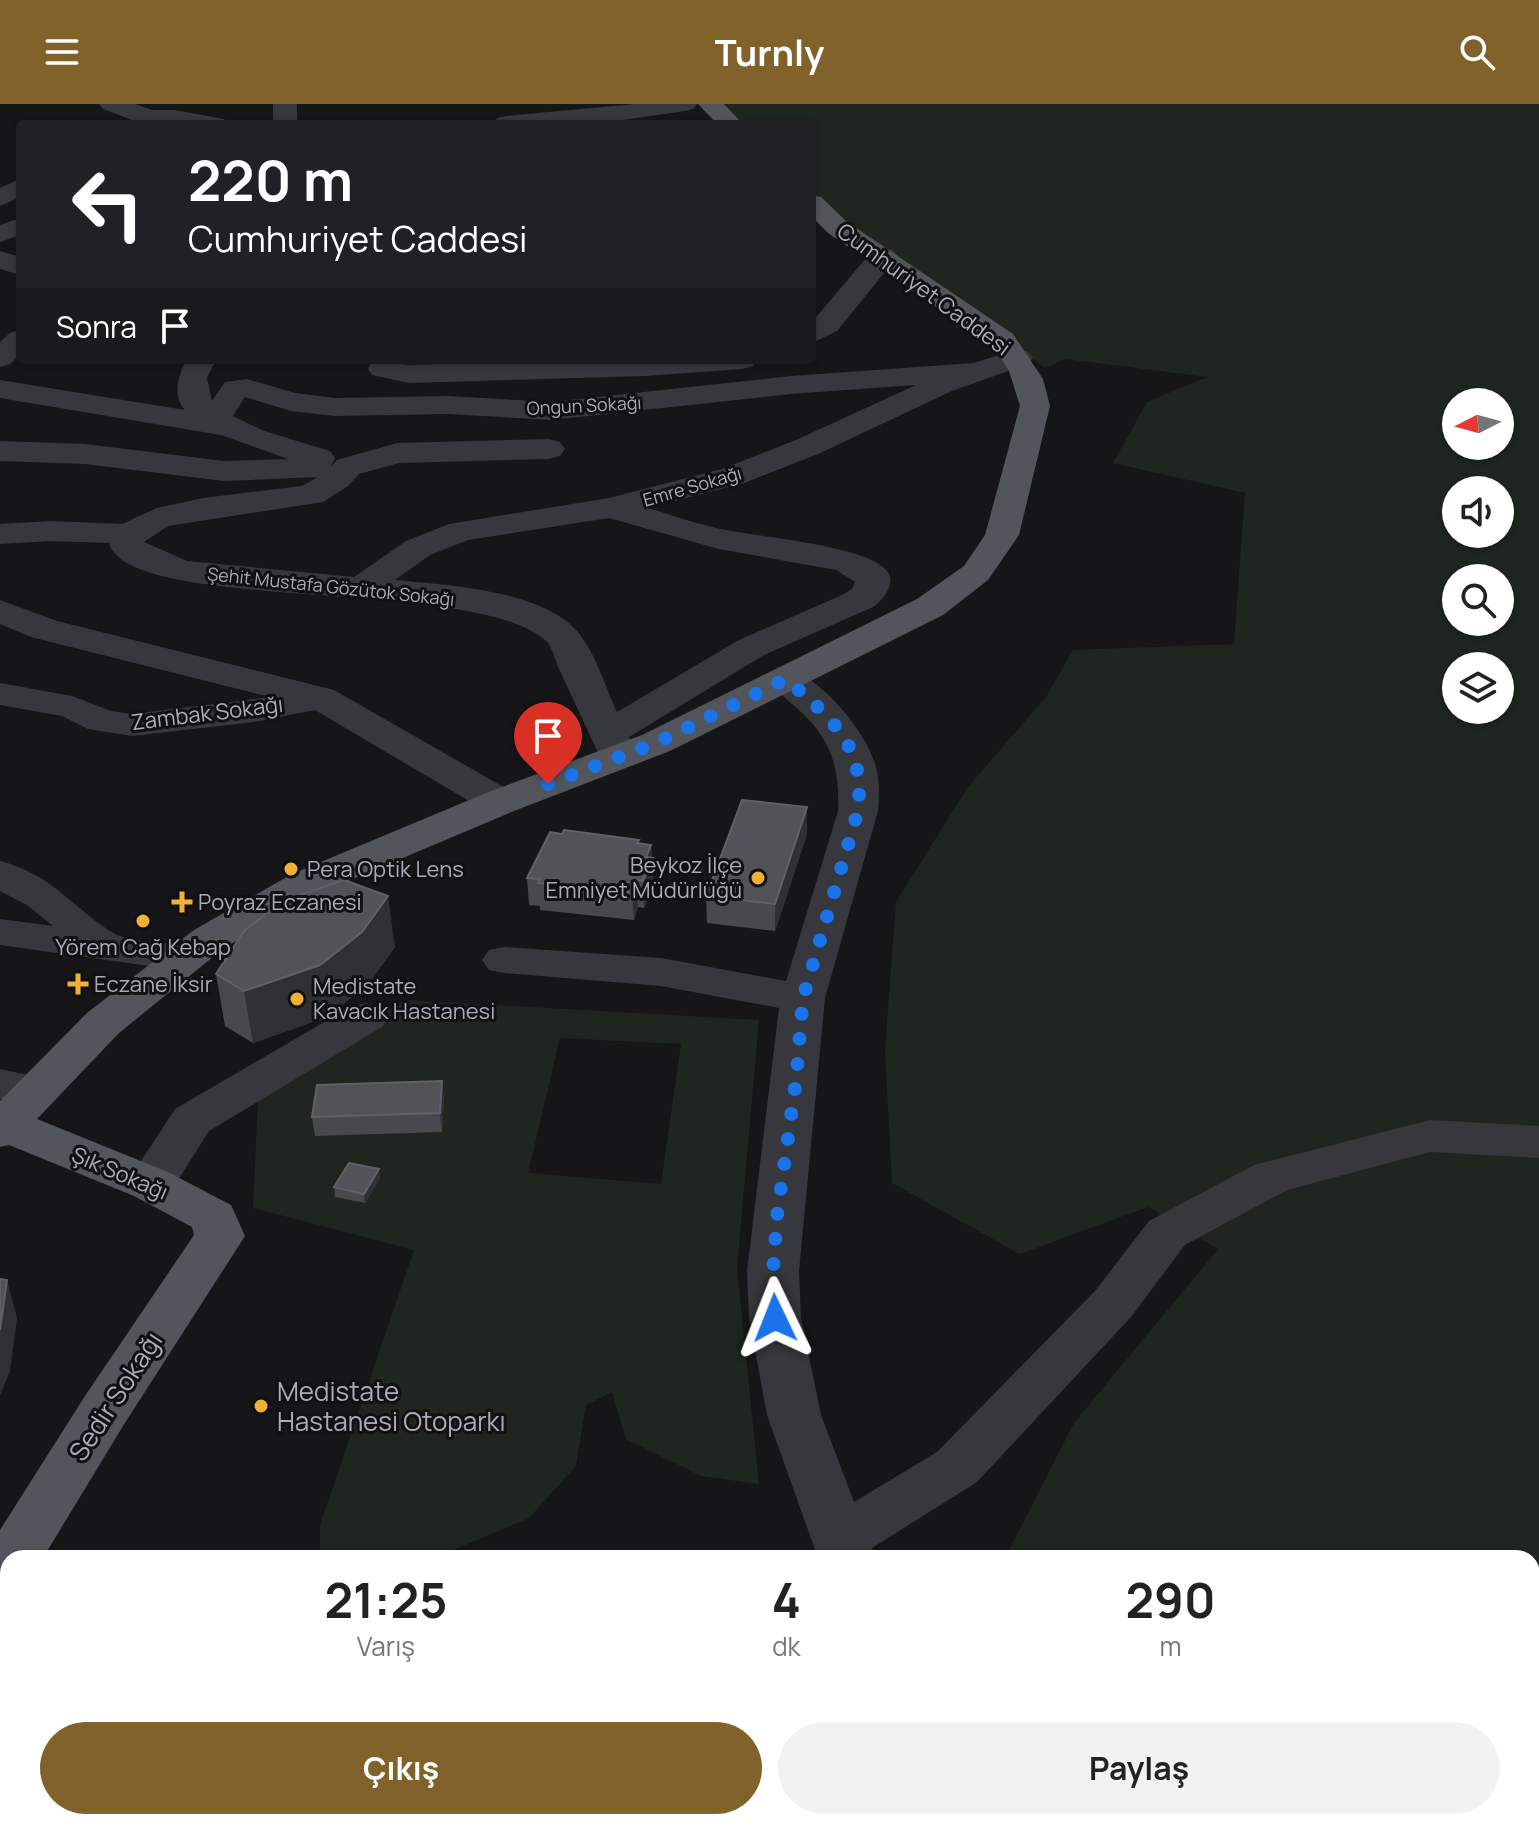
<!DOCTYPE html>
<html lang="tr">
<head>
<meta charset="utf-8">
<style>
  :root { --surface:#fff; --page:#f2f2f2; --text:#222; --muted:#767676; --accent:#80622a }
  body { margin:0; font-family:Manrope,sans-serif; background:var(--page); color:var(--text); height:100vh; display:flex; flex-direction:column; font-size:30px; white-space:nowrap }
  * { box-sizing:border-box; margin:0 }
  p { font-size:26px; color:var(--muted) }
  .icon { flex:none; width:44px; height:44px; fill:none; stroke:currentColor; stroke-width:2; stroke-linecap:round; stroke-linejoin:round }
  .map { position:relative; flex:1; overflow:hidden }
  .drawer { position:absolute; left:0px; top:1446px; width:1540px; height:280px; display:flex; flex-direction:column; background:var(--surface); border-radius:24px 24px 0 0; box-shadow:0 2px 6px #0004 }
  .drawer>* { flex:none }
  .guide { position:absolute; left:16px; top:16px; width:800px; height:244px; border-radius:8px; box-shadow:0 2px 6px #0004; background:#202124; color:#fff; overflow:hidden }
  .needle { width:52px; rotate:264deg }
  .controls { position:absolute; left:1442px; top:284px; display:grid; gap:16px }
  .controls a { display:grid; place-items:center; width:72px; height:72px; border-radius:50%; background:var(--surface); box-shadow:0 2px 6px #0004; font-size:40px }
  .pin { position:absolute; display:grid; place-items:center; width:68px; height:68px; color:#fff; margin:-82px -34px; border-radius:50% 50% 50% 0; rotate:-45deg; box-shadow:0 0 8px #0007 }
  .pin .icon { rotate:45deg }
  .me { position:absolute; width:88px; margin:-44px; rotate:358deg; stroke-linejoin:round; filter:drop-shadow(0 0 6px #0008) }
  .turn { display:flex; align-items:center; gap:28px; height:168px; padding:0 40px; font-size:36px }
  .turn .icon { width:104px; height:104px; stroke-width:2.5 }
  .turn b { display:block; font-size:56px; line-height:68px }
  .then { display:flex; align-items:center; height:76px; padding:0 40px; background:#0003; gap:16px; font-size:30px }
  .eta { display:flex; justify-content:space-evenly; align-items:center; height:136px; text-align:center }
  .eta b { font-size:48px; font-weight:700; line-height:56px }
  .button { display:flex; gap:16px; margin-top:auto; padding:16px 40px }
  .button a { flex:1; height:92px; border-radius:48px; background:var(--accent); color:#fff; font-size:32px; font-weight:700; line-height:92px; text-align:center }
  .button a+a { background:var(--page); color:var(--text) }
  header { display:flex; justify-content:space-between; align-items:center; height:104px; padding:0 40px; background:var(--accent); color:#fff; font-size:36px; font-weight:700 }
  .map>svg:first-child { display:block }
  .green { fill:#1e261f; fill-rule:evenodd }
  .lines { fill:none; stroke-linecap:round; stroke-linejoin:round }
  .minor { fill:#37383d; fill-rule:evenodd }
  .major { fill:#53555c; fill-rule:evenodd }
  .wall { fill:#47494d }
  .shaded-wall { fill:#2f3033 }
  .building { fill:#525359; stroke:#5f6168; stroke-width:2 }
  .route { stroke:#1a73e8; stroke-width:14; stroke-dasharray:0 25.2 }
  .poi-dot { fill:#f2b134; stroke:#111113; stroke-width:3 }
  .labels { text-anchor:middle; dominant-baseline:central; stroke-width:6; stroke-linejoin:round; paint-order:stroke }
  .far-street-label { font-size:18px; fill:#a8adb8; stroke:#111113 }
  .street-label { font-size:22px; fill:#a8adb8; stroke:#111113 }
  .poi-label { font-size:22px; fill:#a8adb8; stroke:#111113; text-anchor:start }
  .near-poi-label { font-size:26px; fill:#a8adb8; stroke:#111113; text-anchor:start }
  .near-street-label { font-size:26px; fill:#a8adb8; stroke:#111113 }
</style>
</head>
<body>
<header><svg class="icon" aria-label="menu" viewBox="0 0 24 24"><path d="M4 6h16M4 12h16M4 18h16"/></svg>Turnly<svg class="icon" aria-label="search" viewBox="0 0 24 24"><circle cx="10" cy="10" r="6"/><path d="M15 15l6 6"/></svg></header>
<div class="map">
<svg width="1539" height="1726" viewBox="0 0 1539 1726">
  <rect width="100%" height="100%" fill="#161618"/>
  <g class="green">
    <path d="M713 0H1539V1684L1532 1683V1454H1005L1074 1319 1218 1145 1148 1103 1020 1150 892 1079 885 946 896 798 968 683 1046 593 1073 546 1234 540 1245 389 1113 359 1147 298 1207 273 1065 255 1045 264 925 174 812 95V20H732ZM1456 298H1500V342H1456ZM1456 386H1500V430H1456ZM1456 474H1500V518H1456ZM1456 562H1500V606H1456Z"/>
    <path d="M404 896 759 916 737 1164 759 1380 701 1372 626 1335 612 1288 586 1301 576 1362 529 1414 435 1454H320V1421L414 1146 253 1104 258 994ZM560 934 681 940 661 1080 528 1069Z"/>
  </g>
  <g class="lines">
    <g class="minor">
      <path d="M99 0H135L152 6H175L224 15 227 20H143L103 5Z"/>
      <rect x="273" y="0" width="24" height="20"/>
      <path d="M635 0H697L693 5 685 7 595 20 494 19 497 14 506 12Z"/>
      <path d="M20 75V93L0 102V84Z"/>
      <path d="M20 114V131L0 138V121Z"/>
      <path d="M883 144 893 146 897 152 893 158 837 227 812 239V218L873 146Z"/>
      <path d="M0 147 20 153V171L0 165Z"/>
      <path d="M20 226V251L10 260 0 263V238L10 229Z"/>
      <path d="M1018 245 1028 248 1033 254 1028 260 952 287 818 350 744 379 648 404C674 412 700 421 726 426 760 433 869 442 887 467 897 479 883 496 873 503L764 551 629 633 640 653 634 661 620 665 606 661 600 653C586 624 573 594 559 565 555 556 553 544 546 537 477 472 129 510 109 439L51 437 0 440V420L51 417 122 420 157 404 203 394 302 382 318 373 224 377 85 360 0 357V337L85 340 224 357 288 355 221 331 0 294V276L185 306C172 291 178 273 186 256H216L207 274 212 297 225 278 247 275 295 289 335 294 448 292 551 298 791 272 974 259ZM916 281 796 336 722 365 609 394 449 420 406 437 354 473 187 457 144 438 168 422 323 398 348 382 359 370 399 359 549 355 560 352 565 345 560 338 549 335 397 339 337 356 330 364 335 354 330 347 264 327 233 312 245 293 291 307 335 312 448 310 551 316 791 290ZM609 414 719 445 836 466 855 478 852 485 842 491 739 536 617 608C605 582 595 547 576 526 540 486 446 481 395 476L430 451 468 436Z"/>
      <path d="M372 256H406L403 260 409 261 578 256H757L753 262 742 265 645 272 409 279 372 271 368 265Z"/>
      <path d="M0 496 57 517 334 586 514 689 520 698 514 707 500 710 486 707 315 606 254 618 132 632 88 625 62 612 0 601V579L72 592 111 607 132 610 270 593 31 533 0 520Z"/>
      <path d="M786 564C821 573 867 628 876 663 880 678 879 692 878 707L825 894 799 1167 801 1214 821 1311 854 1398 937 1348 1095 1187 1149 1117 1254 1061 1430 1016 1539 1022V1054L1430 1048 1287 1086 1185 1141 1131 1213 977 1378 872 1444 876 1454H818L767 1311 749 1214 747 1167 779 904 661 882 504 869 489 866 482 856 489 846 504 843 661 854 786 877 838 707C840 664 831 635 799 606 788 596 776 587 767 575L773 567Z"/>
      <path d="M0 757C54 771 73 805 115 830 130 838 180 839 200 845L207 854 200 863 185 867 0 841V815L53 822 27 801 0 787Z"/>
      <path d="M366 899 382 903 389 913 382 923 209 1027 168 1092 151 1097 134 1092 126 1080 175 1005 350 903Z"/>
      <path d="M0 965 52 976 58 987 52 998 35 1002 0 995Z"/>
      <path d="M785 1718H849L851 1726H787Z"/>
      <path d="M910 1718H974L977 1726H913Z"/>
    </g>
    <g class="major">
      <path d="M698 0H724L743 20H717Z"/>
      <path d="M812 91 821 93 846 117 1013 230 1043 275 1050 302 1019 431 988 476 943 511 670 647 514 707 322 788 224 844 119 929 37 1015 168 1068 231 1101 245 1132 123 1322 43 1454H8V1476L0 1473V1426L85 1292 194 1131 192 1123 134 1092 9 1041 0 1043V997L87 909 194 826 292 770 486 689 642 631 917 495 964 462 985 431 1020 302 1009 267 993 242 828 129 812 113Z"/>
    </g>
  </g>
  <g class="wall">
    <path d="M807 703V730L775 827 707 819 706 792Z"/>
    <path d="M639 736V740L651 741 654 781 644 804 638 803 634 816 540 806V802L529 801 527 774Z"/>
    <path d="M395 843 369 879 327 913 253 939 225 922 216 870Z"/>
    <path d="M442 977 444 996 442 1028 315 1032 312 1013Z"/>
    <path d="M379 1065 380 1075 365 1099 335 1093 334 1083Z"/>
  </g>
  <g class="shaded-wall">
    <path d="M807 703V730L775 827V800Z"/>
    <path d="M651 741 654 781 644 804 643 777 646 753Z"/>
    <path d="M637 776 638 803 634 816 632 789Z"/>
    <path d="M388 792 395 843 369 879 327 913 253 939 244 887Z"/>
    <path d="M442 977 444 996 442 1028 440 1009Z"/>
    <path d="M379 1065 380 1075 365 1099 364 1090Z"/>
    <path d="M7 1176 17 1214 10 1267 0 1292V1226Z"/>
  </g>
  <g class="building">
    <path d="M742 696 807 703 775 800 706 792Z"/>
    <path d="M564 726 639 736 637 739 651 741 646 753 653 754 643 777 637 776 632 789 538 779 540 775 527 774 550 728 562 730Z"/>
    <path d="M344 776 388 792 362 828 320 861 244 887 216 870 244 827 282 797Z"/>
    <path d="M442 977 440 1009 312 1013 317 981Z"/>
    <path d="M349 1059 379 1065 364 1090 334 1083Z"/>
    <path d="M0 1175 7 1176 0 1226Z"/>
  </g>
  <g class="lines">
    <path class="route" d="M548 680 656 639 786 575C832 615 866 641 858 707L803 894 796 976 777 1112 773 1167 775 1214"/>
  </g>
  <g class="poi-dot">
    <circle cx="291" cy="765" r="8"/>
    <circle cx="758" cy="774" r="8"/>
    <path d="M178 786h8v8h8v8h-8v8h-8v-8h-8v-8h8z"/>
    <circle cx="143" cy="817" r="8"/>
    <path d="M74 868h8v8h8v8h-8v8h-8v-8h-8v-8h8z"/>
    <circle cx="297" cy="895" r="8"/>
    <circle cx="261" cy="1302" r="8"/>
  </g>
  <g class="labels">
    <g class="far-street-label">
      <text transform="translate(584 301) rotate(-3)">Ongun Sokağı</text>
      <text transform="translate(692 382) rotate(-16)">Emre Sokağı</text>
      <text transform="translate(331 482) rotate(6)">Şehit Mustafa Gözütok Sokağı</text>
    </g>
    <g class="street-label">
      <text transform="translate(924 185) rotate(36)">Cumhuriyet Caddesi</text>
      <text transform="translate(207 609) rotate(-7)">Zambak Sokağı</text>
      <text transform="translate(120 1069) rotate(23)">Şık Sokağı</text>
    </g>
    <g class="poi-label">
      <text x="742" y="761" text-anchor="end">Beykoz İlçe<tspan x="742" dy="25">Emniyet Müdürlüğü</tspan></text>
      <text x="307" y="765">Pera Optik Lens</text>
      <text x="198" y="798">Poyraz Eczanesi</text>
      <text x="143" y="843" text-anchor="middle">Yörem Cağ Kebap</text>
      <text x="94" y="880">Eczane İksir</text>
      <text x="313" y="882">Medistate<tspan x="313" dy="25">Kavacık Hastanesi</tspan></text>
    </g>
    <g class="near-poi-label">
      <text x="277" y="1287">Medistate<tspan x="277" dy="30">Hastanesi Otoparkı</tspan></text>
    </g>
    <g class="near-street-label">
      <text transform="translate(115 1292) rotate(-57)">Sedir Sokağı</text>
    </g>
  </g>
</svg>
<div class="controls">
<a><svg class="needle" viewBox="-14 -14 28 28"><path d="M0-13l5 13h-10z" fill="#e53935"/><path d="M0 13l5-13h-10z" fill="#767676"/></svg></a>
<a><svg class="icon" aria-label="sound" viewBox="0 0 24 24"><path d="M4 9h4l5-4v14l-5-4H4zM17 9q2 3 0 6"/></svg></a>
<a><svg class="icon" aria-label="search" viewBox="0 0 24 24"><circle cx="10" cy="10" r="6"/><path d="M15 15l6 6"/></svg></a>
<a><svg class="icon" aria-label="layers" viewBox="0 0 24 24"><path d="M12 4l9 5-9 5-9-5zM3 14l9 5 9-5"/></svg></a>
</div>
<div class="pin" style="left:548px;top:680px;background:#d93025"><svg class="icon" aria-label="arrive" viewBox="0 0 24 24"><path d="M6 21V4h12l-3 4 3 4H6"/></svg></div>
<svg class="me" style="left:775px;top:1214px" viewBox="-20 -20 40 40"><path d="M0-17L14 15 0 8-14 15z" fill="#1a73e8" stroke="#fff" stroke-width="4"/></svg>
<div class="guide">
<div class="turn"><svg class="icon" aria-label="left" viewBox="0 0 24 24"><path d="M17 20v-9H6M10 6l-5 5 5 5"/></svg><div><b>220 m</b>Cumhuriyet Caddesi</div></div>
<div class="then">Sonra<svg class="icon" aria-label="arrive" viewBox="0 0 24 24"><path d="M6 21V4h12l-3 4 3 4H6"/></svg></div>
</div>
<section class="drawer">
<div class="eta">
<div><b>21:25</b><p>Varış</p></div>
<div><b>4</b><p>dk</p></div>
<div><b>290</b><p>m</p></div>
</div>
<div class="button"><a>Çıkış</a><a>Paylaş</a></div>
</section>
</div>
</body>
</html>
